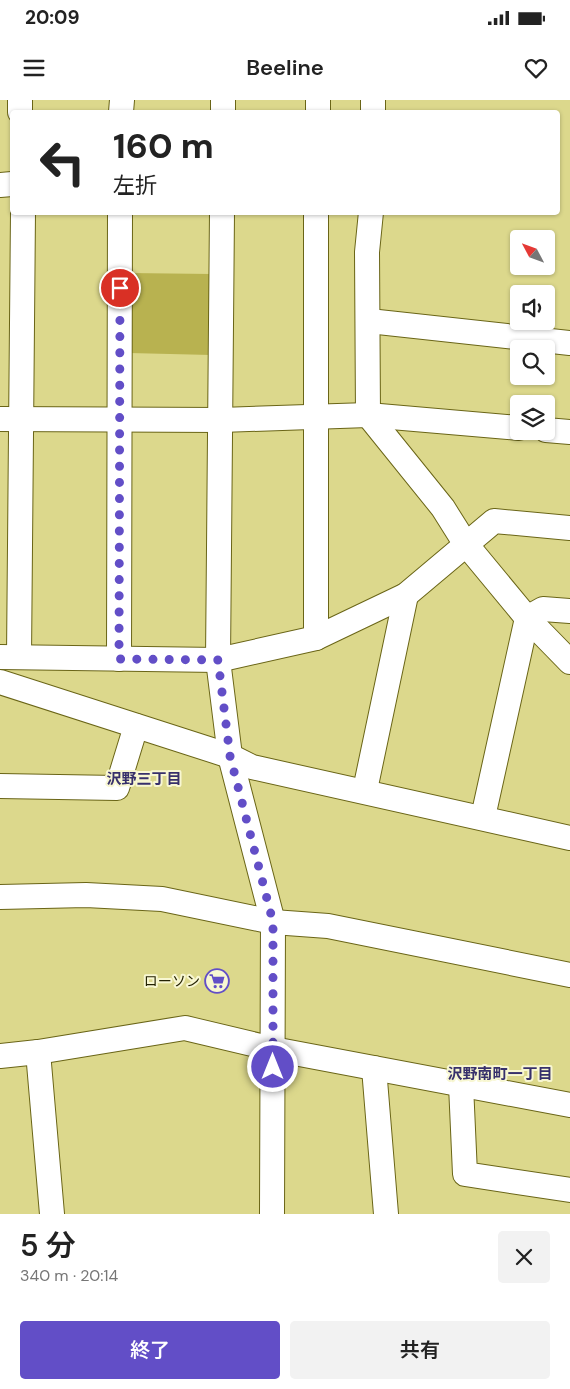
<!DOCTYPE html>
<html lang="ja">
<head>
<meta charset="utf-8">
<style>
  :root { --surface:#fff; --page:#f2f2f2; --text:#222; --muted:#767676; --accent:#624ec7 }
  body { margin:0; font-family:"DM Sans","Noto Sans JP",sans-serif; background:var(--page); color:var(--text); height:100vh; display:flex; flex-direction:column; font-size:19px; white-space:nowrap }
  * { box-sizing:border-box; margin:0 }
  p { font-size:16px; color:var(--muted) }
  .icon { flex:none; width:28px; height:28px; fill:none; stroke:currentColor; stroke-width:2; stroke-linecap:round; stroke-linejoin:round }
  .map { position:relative; height:1114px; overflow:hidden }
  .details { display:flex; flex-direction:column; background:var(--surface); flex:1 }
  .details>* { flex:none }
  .banner { position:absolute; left:10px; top:10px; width:550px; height:105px; border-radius:5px; box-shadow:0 1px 4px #0004; background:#fff; color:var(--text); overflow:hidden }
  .needle { width:32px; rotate:311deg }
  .buttons { position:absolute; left:510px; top:130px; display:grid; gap:10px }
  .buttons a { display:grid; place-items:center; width:45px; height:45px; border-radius:5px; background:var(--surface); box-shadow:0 1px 4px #0004; font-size:25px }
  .pin { position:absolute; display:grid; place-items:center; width:42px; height:42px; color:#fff; margin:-21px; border:2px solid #fff; border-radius:50%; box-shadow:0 1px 5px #0007 }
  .me { position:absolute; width:55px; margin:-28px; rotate:0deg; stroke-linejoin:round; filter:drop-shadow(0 0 4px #0008) }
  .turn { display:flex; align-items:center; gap:18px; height:105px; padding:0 20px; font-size:22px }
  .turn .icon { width:65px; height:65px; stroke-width:2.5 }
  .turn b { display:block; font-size:35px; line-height:42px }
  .round { display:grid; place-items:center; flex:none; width:52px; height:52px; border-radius:5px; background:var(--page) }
  .headline { display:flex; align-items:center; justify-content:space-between; height:85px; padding:0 20px }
  h1 { font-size:30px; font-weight:600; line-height:38px }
  .cta { display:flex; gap:10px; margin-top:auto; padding:10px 20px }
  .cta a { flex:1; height:58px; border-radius:5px; background:var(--accent); color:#fff; font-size:20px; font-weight:600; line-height:58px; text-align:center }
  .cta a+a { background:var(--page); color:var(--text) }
  .status { display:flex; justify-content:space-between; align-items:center; height:35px; padding:0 25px; background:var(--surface); direction:ltr }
  .status svg { height:14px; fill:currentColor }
  header { display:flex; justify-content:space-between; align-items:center; height:65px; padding:0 20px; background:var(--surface); font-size:22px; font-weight:600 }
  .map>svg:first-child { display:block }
  .green { fill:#b8b250 }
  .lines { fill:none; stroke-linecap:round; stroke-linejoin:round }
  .minor-casing { stroke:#6a6517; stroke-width:26 }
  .minor { stroke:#fff; stroke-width:24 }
  .route { stroke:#624ec7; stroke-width:9; stroke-dasharray:0 16.2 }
  .labels { text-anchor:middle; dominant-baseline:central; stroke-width:4; stroke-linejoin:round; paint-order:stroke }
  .poi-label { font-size:14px; fill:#242203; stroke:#f8f7d2; text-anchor:end }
  .neighbourhood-label { font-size:15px; font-weight:bold; fill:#37306b; stroke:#f8f7d2 }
</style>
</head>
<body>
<div class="status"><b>20:09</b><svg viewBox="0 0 49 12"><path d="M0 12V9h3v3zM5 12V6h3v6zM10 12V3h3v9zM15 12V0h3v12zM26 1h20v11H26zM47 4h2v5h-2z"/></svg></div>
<header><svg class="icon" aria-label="menu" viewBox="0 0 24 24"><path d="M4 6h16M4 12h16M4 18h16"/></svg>Beeline<svg class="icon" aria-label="heart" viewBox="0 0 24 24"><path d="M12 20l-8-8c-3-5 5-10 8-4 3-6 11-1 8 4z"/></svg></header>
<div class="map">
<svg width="570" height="1114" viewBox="0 0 570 1114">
  <rect width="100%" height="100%" fill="#dcd88c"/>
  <path class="green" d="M128 173 212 174 211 255 129 253Z"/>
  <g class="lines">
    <g class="minor-casing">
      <g id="minor">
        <path d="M20 0V12"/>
        <path d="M373 0V12"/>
        <path d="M121 12 122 0"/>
        <path d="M223 12V0"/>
        <path d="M318 12V0"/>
        <path d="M0 85 12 84"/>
        <path d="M222 112 218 560 230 656 273 822 272 1114"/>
        <path d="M371 112 367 152 368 315 443 408 465 443 527 518 570 562"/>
        <path d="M369 221 570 243"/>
        <path d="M0 319 221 320 368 315 519 328"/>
        <path d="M546 330 570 332"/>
        <path d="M316 538V112"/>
        <path d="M0 557 218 560 316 538 406 495 494 421 570 428"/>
        <path d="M19 557 23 112"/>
        <path d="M119 559 120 112"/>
        <path d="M0 582 230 656 252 667 570 738"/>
        <path d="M0 686 117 688 136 626"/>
        <path d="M365 690 406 495"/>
        <path d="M483 717 527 518 543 509 570 511"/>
        <path d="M0 797 86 795 162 799 273 822 328 826 570 875"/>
        <path d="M38 952 52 1114"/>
        <path d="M0 956 38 952 185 928 273 949 570 1005"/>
        <path d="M374 968 386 1114"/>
        <path d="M461 985 465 1074 570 1090"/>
      </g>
    </g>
    <use href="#minor" class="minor"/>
  </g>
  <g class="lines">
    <path class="route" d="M120 188 119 559 218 560 230 656 273 822V967"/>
  </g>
  <defs>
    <g id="supermarket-ring" transform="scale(1.25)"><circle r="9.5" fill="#f8f7d2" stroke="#624ec7" stroke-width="1.5"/><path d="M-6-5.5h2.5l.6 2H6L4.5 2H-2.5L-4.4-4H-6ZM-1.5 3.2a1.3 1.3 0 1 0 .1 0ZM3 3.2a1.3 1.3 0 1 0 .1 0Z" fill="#624ec7"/></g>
  </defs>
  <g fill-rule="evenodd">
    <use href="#supermarket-ring" x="217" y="881"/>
  </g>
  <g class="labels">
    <g class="poi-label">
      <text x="200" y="881">ローソン</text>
    </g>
    <g class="neighbourhood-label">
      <text x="144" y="679">沢野三丁目</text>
      <text x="500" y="974">沢野南町一丁目</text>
    </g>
  </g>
</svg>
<div class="buttons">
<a><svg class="needle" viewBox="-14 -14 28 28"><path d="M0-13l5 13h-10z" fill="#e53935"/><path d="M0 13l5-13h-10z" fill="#767676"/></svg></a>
<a><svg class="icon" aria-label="sound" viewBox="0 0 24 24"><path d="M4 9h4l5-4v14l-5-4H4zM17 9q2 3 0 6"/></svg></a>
<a><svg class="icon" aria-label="search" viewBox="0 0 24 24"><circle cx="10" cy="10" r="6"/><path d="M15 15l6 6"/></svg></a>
<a><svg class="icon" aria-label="layers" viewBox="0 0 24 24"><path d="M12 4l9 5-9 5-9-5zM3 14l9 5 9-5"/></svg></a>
</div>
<div class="pin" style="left:120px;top:188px;background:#d93025"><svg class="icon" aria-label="arrive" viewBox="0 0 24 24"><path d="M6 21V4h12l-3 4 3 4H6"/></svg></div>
<svg class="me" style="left:273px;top:967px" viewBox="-20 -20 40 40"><circle r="17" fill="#624ec7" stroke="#fff" stroke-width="3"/><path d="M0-11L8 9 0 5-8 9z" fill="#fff"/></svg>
<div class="banner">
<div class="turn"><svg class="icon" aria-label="left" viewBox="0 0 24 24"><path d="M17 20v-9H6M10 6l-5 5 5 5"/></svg><div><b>160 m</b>左折</div></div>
</div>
</div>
<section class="details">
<div class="headline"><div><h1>5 分</h1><p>340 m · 20:14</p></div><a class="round"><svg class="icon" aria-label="close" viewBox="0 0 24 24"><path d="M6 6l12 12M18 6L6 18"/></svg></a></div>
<div class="cta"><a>終了</a><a>共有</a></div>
</section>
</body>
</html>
